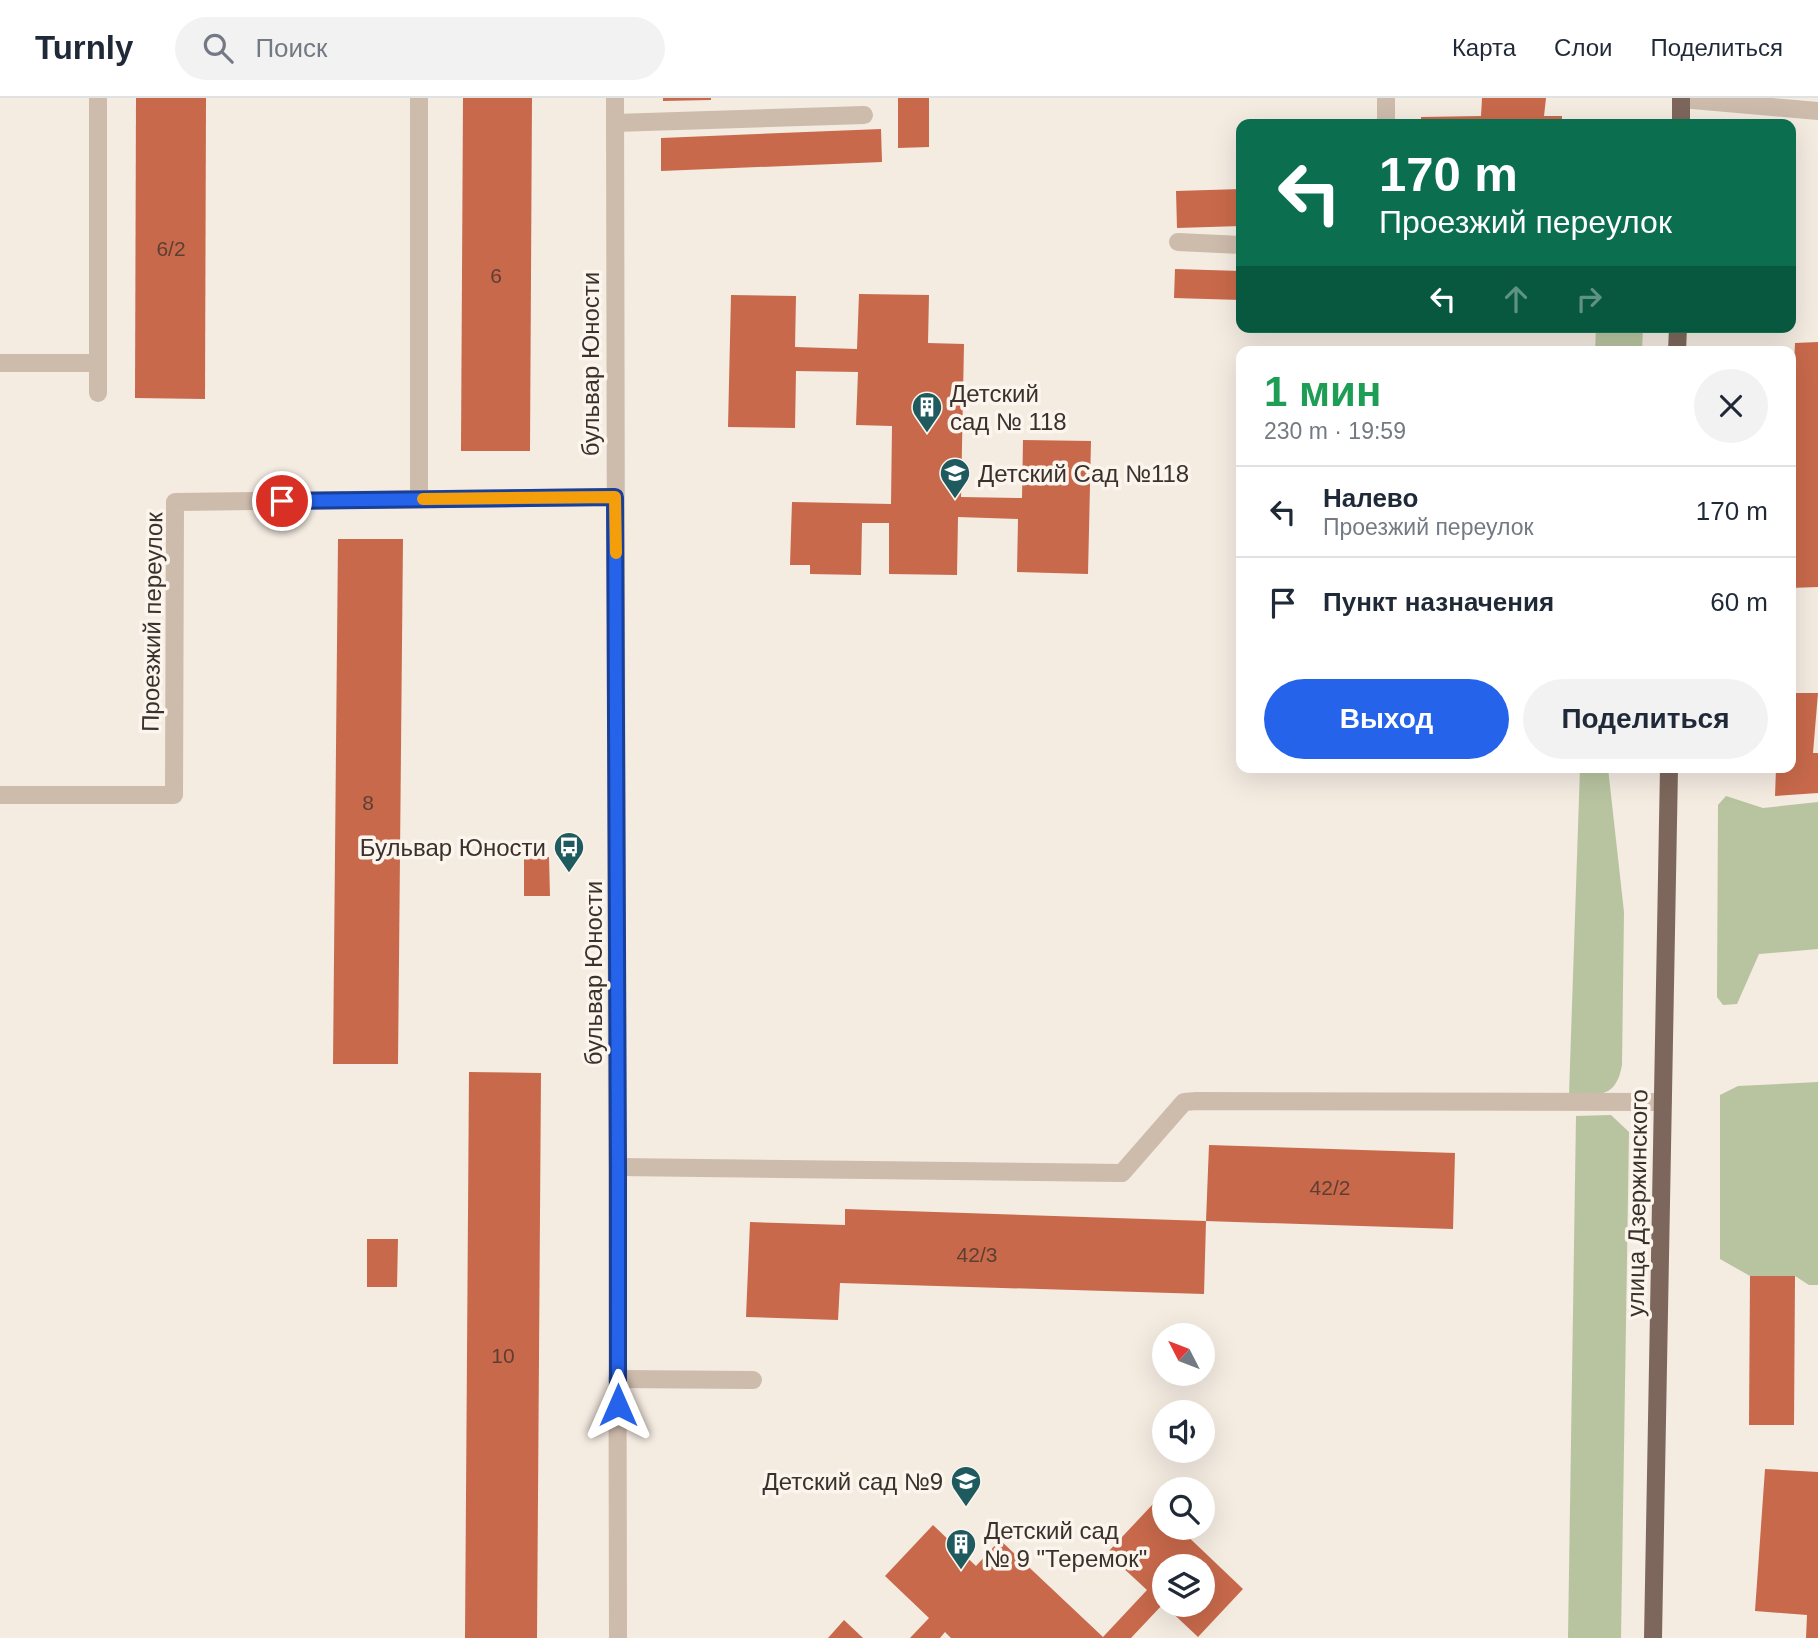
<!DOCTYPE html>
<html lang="ru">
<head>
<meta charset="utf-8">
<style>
  :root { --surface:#fff; --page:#f2f2f3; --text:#1f2937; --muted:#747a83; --line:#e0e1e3; --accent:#2563eb }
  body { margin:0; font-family:Arial,sans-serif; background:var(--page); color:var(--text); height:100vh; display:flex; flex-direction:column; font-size:26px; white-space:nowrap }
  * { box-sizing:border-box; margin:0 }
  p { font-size:23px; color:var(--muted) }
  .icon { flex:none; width:38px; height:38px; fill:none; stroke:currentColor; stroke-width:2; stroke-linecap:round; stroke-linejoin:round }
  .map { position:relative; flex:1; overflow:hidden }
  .panel { position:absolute; left:1236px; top:248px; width:560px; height:427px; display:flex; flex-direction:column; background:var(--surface); border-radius:14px; box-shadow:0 7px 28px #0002 }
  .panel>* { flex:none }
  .banner { position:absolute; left:1236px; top:21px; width:560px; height:214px; border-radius:14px; box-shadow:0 7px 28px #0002; background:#0b6e4f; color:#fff; overflow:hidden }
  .needle { width:46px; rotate:312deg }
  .buttons { position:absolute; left:1152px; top:1225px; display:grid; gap:14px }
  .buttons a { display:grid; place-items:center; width:63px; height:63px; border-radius:50%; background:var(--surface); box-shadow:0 7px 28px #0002; font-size:35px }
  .pin { position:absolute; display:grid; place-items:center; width:60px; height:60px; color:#fff; margin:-30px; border:4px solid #fff; border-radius:50%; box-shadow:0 2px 7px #0007 }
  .me { position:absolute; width:77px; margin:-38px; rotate:0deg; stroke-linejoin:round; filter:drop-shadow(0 0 5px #0008) }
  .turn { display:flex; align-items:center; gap:24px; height:147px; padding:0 28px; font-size:32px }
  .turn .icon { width:91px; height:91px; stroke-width:2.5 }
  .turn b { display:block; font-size:49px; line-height:60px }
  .lanes { display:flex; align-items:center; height:66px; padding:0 28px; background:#0003; justify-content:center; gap:35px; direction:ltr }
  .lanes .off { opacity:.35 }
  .round { display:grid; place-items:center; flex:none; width:74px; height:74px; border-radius:37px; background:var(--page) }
  .head { display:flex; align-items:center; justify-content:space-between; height:119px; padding:0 28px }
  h1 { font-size:42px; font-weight:700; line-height:52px; color:#1e9e55 }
  .cta { display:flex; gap:14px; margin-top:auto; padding:14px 28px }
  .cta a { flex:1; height:80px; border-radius:42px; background:var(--accent); color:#fff; font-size:28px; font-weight:700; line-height:80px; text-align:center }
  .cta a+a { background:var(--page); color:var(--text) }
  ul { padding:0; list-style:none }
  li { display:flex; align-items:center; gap:21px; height:91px; padding:0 28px; border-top:2px solid var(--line) }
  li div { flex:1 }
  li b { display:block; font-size:26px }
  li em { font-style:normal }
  header { display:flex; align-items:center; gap:42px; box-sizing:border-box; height:98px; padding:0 35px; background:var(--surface); border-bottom:2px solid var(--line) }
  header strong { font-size:33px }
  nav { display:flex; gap:38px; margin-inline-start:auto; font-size:24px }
  .search { width:490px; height:63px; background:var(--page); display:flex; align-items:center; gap:18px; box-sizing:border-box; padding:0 24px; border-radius:38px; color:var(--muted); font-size:26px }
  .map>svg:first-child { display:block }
  .green { fill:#b8c4a0 }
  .building { fill:#c8694b }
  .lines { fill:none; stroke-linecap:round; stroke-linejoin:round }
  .minor { stroke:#cdbbac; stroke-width:18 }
  .major { stroke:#7d675c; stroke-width:18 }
  .route-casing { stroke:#184099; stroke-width:18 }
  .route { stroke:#2563eb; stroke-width:12 }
  .slow { stroke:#f59e0b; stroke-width:12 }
  .labels { text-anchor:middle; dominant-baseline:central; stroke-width:7; stroke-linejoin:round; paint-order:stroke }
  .number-label { font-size:21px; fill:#5e3e33 }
  .street-label { font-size:24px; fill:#3b302b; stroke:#fbf5ee }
  .poi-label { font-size:24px; fill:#3b302b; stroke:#fbf5ee; text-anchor:start }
</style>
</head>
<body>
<header>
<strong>Turnly</strong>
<div class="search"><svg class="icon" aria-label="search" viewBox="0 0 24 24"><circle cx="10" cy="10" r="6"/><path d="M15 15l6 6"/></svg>Поиск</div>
<nav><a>Карта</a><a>Слои</a><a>Поделиться</a></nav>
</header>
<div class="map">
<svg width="1818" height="1540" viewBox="0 0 1818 1540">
  <rect width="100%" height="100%" fill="#f4ebe1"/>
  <g class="green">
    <path d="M1596 229H1643L1642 254H1595Z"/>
    <path d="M1580 670H1608L1624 814 1622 967C1616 1001 1598 997 1569 997Z"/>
    <path d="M1726 698 1763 710 1818 704V851L1759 856 1737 906 1723 907 1717 899 1718 707Z"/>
    <path d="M1818 984V1187H1809L1795 1178H1750L1720 1161V997L1738 988Z"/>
    <path d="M1611 1017 1629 1034 1621 1540H1568L1576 1018Z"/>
  </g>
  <g class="building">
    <path d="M136 0H206L205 301 135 300Z"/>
    <path d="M463 0H532L530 353H461Z"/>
    <path d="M663 0H711V2L663 3Z"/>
    <path d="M898 0H929V49L898 50Z"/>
    <path d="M1482 0H1546L1544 18H1562V26H1421V19L1481 18Z"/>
    <path d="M881 31 882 64 661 73V40Z"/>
    <path d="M1241 91V128L1177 130 1176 93Z"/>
    <path d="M1175 171 1241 173V202L1174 200Z"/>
    <path d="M859 196 929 197 928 245 964 246 961 399 1022 400 1023 342 1091 343 1088 476 1017 474 1018 421 958 419 957 477 889 476V425H862L861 477 810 476V467H790L792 404 891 406 892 328 856 327 858 274 796 273 795 330 728 329 731 197 796 198 795 249 857 251Z"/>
    <path d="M1818 244V489L1790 490V357L1795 245Z"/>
    <path d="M338 441H403L398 966H333Z"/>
    <path d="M1790 595H1818L1813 655H1818V695L1775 698 1776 670H1790Z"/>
    <path d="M549 759 550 798H524V760Z"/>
    <path d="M469 974 541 975 537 1540H465Z"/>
    <path d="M1209 1047 1455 1055 1453 1131 1206 1123Z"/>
    <path d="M845 1111 1206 1123 1204 1196 840 1185 838 1222 746 1219 750 1124 845 1127Z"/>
    <path d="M367 1141H398L397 1189H367Z"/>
    <path d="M1750 1178H1795L1794 1327H1749Z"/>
    <path d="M1765 1371 1818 1374V1540H1806L1807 1517 1755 1513Z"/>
    <path d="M1153 1406 1164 1416V1430H1179L1243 1491 1198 1539 1164 1507H1202V1468H1164V1505L1131 1540H951L945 1534 940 1540H910L929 1520 885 1478 933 1427 976 1468 1000 1442 1103 1539 1147 1492 1107 1455Z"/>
    <path d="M844 1522 863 1540H828Z"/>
  </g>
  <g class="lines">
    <g class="minor">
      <path d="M419 0V401"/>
      <path d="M615 0 618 1540"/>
      <path d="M1681 1 1818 13"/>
      <path d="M615 25 864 17"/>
      <path d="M1386 26V0"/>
      <path d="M1178 144 1241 147"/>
      <path d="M0 265H97"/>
      <path d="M98 295V0"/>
      <path d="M0 697H174L175 404 615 399"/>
      <path d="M618 1069 1122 1075 1184 1004 1197 1003 1663 1004"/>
      <path d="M617 1281 753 1282"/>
    </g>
    <g class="major">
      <path d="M1681 26V0"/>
      <path d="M1677 254 1678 229"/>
      <path d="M1653 1540 1669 670"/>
    </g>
  </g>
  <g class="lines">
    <g class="route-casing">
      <path id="route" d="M282 403 615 399 618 1069V1307"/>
    </g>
    <use href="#route" class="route"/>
    <path class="slow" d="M423 401 615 399 616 455"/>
  </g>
  <defs>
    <g id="building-pin" transform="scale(1.575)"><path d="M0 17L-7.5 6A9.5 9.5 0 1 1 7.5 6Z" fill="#1f5a5e" stroke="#fbf5ee"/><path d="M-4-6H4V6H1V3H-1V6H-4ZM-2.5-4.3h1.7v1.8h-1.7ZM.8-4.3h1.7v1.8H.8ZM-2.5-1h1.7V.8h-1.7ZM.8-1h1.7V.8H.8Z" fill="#fff"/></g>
    <g id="school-pin" transform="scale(1.575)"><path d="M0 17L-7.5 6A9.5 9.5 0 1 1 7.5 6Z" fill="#1f5a5e" stroke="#fbf5ee"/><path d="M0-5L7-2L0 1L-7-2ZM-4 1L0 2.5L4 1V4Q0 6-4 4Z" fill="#fff"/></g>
    <g id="bus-pin" transform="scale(1.575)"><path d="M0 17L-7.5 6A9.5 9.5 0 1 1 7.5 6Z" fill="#1f5a5e" stroke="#fbf5ee"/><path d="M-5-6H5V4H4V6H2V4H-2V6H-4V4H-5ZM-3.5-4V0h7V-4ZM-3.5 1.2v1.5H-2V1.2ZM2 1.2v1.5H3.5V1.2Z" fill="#fff"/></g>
  </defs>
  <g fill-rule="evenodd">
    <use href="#building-pin" x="927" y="309"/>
    <use href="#school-pin" x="955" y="375"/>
    <use href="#bus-pin" x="569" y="749"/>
    <use href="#school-pin" x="966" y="1383"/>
    <use href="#building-pin" x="961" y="1446"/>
  </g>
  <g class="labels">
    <g class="number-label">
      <text x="171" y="150">6/2</text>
      <text x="496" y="177">6</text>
      <text x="368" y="704">8</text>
      <text x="1330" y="1089">42/2</text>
      <text x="977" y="1156">42/3</text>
      <text x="503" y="1257">10</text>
    </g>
    <g class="street-label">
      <text transform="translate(590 266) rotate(-90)">бульвар Юности</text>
      <text transform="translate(152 524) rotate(-89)">Проезжий переулок</text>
      <text transform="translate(593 875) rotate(-90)">бульвар Юности</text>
      <text transform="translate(1637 1105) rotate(-89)">улица Дзержинского</text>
    </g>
    <g class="poi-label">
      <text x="950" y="295">Детский<tspan x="950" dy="28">сад № 118</tspan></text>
      <text x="978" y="375">Детский Сад №118</text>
      <text x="546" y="749" text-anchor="end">Бульвар Юности</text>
      <text x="943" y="1383" text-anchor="end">Детский сад №9</text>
      <text x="984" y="1432">Детский сад<tspan x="984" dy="28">№ 9 "Теремок"</tspan></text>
    </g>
  </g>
</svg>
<div class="buttons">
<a><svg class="needle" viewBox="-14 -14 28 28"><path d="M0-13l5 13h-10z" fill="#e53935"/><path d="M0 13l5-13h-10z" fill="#747a83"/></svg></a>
<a><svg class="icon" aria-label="sound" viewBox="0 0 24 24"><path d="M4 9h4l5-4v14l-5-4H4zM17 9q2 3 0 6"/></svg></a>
<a><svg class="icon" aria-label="search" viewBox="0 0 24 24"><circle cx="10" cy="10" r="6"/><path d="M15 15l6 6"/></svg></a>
<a><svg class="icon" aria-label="layers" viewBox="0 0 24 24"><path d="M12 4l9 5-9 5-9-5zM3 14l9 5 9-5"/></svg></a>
</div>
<div class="pin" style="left:282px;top:403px;background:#d93025"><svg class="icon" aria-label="arrive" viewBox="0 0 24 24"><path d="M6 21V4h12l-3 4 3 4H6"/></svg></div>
<svg class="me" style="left:618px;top:1307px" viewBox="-20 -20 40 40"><path d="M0-17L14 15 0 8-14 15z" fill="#2563eb" stroke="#fff" stroke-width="4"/></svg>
<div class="banner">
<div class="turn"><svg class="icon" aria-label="left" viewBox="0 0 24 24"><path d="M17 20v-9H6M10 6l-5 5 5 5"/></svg><div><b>170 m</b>Проезжий переулок</div></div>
<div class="lanes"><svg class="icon" aria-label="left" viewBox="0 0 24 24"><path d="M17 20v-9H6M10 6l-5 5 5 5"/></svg><svg class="icon off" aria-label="ahead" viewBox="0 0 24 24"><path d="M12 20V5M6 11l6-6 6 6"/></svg><svg class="icon off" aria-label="right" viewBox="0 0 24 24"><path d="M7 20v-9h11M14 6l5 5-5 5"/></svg></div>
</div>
<section class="panel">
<div class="head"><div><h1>1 мин</h1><p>230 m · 19:59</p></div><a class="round"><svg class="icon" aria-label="close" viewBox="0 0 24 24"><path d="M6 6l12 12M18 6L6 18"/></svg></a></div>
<ul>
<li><svg class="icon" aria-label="left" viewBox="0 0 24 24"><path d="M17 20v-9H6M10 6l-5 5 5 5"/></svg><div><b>Налево</b><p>Проезжий переулок</p></div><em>170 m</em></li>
<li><svg class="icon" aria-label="arrive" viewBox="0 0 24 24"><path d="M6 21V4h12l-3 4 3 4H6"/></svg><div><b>Пункт назначения</b></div><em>60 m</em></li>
</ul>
<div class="cta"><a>Выход</a><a>Поделиться</a></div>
</section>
</div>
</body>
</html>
